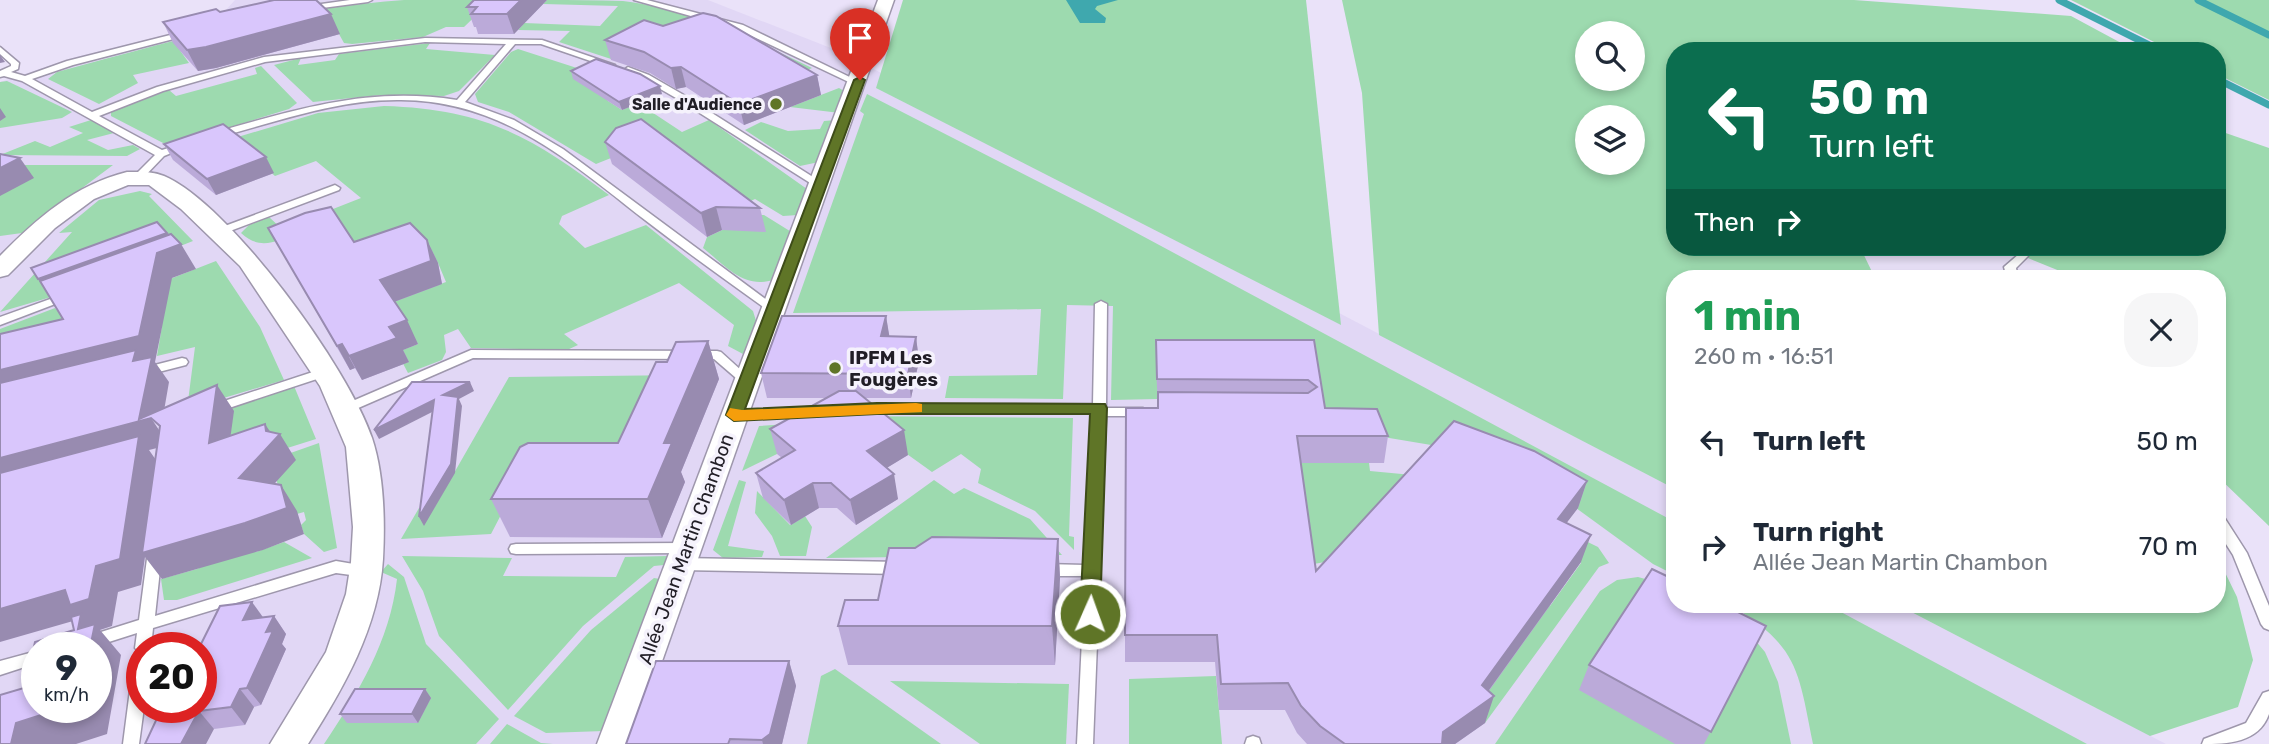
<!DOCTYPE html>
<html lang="en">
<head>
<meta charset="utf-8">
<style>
  :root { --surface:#fff; --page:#f6f6f7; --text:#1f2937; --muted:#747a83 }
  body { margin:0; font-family:Rubik,sans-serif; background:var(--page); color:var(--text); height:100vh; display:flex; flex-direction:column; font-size:26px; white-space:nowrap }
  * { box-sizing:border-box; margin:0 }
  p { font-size:23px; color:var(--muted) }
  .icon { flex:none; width:38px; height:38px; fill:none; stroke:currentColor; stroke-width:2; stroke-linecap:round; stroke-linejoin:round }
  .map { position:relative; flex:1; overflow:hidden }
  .sheet { position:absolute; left:1666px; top:270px; width:560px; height:343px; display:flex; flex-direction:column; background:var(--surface); border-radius:28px; box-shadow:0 4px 10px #0003 }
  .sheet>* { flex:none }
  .banner { position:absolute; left:1666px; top:42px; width:560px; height:214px; border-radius:28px; box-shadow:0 4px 10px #0003; background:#0b6e4f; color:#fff; overflow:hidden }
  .fabs { position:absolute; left:1575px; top:21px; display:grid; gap:14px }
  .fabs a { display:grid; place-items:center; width:70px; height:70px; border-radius:50%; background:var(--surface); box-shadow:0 4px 10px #0003; font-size:35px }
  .speed { position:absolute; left:21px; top:632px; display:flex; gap:14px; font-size:35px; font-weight:700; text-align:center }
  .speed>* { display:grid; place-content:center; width:91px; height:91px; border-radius:50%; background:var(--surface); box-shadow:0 4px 10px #0003; line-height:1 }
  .speed small { font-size:18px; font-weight:400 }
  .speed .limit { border:10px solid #d22; background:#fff; color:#111 }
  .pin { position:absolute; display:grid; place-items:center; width:60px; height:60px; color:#fff; margin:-72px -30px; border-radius:50% 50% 50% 0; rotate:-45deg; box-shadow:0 0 7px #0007 }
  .pin .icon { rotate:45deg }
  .me { position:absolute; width:77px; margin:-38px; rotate:2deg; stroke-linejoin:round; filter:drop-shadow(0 0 5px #0008) }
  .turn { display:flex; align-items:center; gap:24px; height:147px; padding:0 28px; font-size:32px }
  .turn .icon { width:91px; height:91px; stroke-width:2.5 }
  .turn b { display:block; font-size:49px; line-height:60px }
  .then { display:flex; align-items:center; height:66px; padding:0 28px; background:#0003; gap:14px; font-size:26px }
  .round { display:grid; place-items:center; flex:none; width:74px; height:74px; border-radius:28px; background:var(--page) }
  .headline { display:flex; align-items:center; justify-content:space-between; height:119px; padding:0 28px }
  h1 { font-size:42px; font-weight:700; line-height:52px; color:#1e9e55 }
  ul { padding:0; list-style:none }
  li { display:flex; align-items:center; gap:21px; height:105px; padding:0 28px }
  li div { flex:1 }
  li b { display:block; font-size:26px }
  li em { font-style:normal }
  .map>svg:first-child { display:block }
  .built { fill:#e1d7f5; fill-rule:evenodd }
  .green { fill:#9ddaaf; fill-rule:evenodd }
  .water { fill:#3fa8ae }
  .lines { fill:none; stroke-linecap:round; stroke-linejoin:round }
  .stream { stroke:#3fa8ae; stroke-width:7 }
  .lane-casing { stroke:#9e97ac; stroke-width:3 }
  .street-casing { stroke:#9e97ac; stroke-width:3 }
  .lane { fill:#fff; fill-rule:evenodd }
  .street { fill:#fff; fill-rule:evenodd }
  .wall { fill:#bbaad9 }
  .shaded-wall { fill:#988bb0 }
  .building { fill:#d9c6fc; stroke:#988bb0; stroke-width:2 }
  .route { fill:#5f7527; stroke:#3e4c19; stroke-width:2 }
  .slow { fill:#f59e0b }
  .poi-dot { fill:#5f7527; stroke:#f5f2fc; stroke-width:2.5 }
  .labels { text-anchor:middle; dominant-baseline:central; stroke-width:7; stroke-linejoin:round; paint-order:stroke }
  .far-poi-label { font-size:16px; font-weight:bold; fill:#211e26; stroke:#f5f2fc; text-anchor:end }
  .poi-label { font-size:19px; font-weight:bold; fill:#211e26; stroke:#f5f2fc; text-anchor:start }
  .street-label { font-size:19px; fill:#211e26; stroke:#f5f2fc }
</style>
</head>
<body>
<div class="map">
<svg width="2269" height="744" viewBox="0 0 2269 744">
  <rect width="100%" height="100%" fill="#eae2f9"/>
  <path class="built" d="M235 0H708L841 52 1675 489V604H1896L2166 744H0V82L76 57 214 23ZM37 648H96V707H37ZM142 648H201V707H142Z"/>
  <g class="green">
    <path d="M404 0H492L464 27H446L423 37 352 44 344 43 339 34 174 42 189 63 133 75 138 83 99 104 48 79 57 72C172 41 285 8 404 0Z"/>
    <path d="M547 0C572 0 598 0 623 1 690 9 752 39 812 68L780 82 657 74 559 42 570 31 518 30 524 23 600 26 618 6 543 4Z"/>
    <path d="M903 0H1306L1341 325 876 88Z"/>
    <path d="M1342 0H1854L2071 16 2136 51 1906 47 1911 51H1675V247H1860L1875 278H1675V489L1379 335 1362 93ZM1587 33H1633V79H1587ZM1587 117H1633V163H1587Z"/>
    <path d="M2071 0H2195L2269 36V100L2217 74V51H2172Z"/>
    <path d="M2202 0H2269V33Z"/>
    <path d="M430 43 426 49 495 55 459 91 444 96 381 95 313 102 274 65 301 58 298 65 335 60 339 54Z"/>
    <path d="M518 49 580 69 608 101 622 110 638 103 682 132 709 120 807 189 798 215 783 216 755 199 734 209 621 154 596 164 509 112 478 102 475 94 511 52Z"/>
    <path d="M261 66 297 103 289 109 179 143 165 144 111 116V112L169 90 176 96 257 74 255 68Z"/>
    <path d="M7 81 72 112 62 118 0 128V82Z"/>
    <path d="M839 88 846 92 840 113 790 107Z"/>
    <path d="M867 94 1094 210 1675 522V575L1653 564 1554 492 1449 448 1157 399 1111 400 1113 306 1067 305 1063 399 945 398 949 376 1037 375 1041 309 793 313 864 114 860 111Z"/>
    <path d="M384 106C484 109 531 136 609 195L562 216 559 224 585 248 646 225 753 311 757 324 743 354 728 346 734 325 679 283 564 334 578 345 567 350 471 348 458 329 444 335 446 352 442 360 408 373 397 352 418 344 386 296 413 294 446 282 438 263 388 257 305 220 361 198 316 161 275 176 231 139 318 113Z"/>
    <path d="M91 120 114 133 87 140 108 150 133 145 140 149 127 156 0 155 35 141 50 147 83 133 69 127Z"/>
    <path d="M837 120 819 162 800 166 745 130 761 122 788 131 820 129 824 121Z"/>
    <path d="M2217 130 2269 148V526L2217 476V278H2077L2001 247H2217Z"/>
    <path d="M0 165H113L22 233 0 236Z"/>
    <path d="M140 191 152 194 149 196 193 241 51 297 0 312 72 232 59 233 99 200Z"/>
    <path d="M755 215H764L793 233 773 280C743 289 726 266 703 248L707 237Z"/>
    <path d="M269 217 282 229 298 234C276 241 260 251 241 233L249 225Z"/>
    <path d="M216 261 260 327 284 380 187 409 195 347 157 356 162 326 0 376V329L55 308 65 320Z"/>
    <path d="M687 375 632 482 516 486 491 534 401 539 419 508H434L509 377Z"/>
    <path d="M294 386 316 439 281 450 171 515 226 409Z"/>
    <path d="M854 416 1073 418 1069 536 1074 537V550L1035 511 978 483 981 469 961 454 932 472Z"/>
    <path d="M803 423 777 454 742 471 759 426Z"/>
    <path d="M319 443 337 548 324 552 304 534 301 525 306 520 304 512 286 517 275 474 282 456Z"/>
    <path d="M1294 462 1369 463 1370 471 1423 476 1325 562 1308 565Z"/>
    <path d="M739 480 746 482 728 546 764 551 762 557 723 558 713 550Z"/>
    <path d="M934 480 954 494 964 488 1030 519 1062 555 826 558Z"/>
    <path d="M757 491 790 525 805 516 812 527 806 556H780L772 536 755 513Z"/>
    <path d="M1561 529 1598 547 1609 563 1599 567 1485 723 1468 567 1550 606 1581 563Z"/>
    <path d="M284 542 312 558 177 600H164L161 579 197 569 254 543 256 552Z"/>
    <path d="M402 556 512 558 503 576 616 577 625 557 668 556 664 565 654 566 583 626 508 710 439 636 423 591Z"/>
    <path d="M2217 556 2237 597 2253 660 2238 707 2150 736 1896 604H2217Z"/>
    <path d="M388 564 404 577 426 644 499 719 476 744H324C358 693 390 641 397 579L381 572Z"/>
    <path d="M1638 577 1660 583 1675 604 1749 633 1765 652 1778 682 1791 744H1495L1600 591 1617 580Z"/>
    <path d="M654 578 660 579 604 731 546 733 514 716 591 630Z"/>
    <path d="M1729 604H1826L2087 744H1813C1798 668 1798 646 1729 604Z"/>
    <path d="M835 669 941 744H807L821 676Z"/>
    <path d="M1216 676 1222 744H1129V679Z"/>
    <path d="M890 681 1069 684 1066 744H980Z"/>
    <path d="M507 724 541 743 553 744H490Z"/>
  </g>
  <path class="water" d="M1066 0H1118L1097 6 1095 9 1106 18 1105 23H1080Z"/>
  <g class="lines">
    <g class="stream">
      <path d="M2059 0 2161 51"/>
      <path d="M2198 0 2269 35"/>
      <path d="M2217 79 2269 105"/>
    </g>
    <g class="lane-casing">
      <g id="lane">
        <path d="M350 0H372L368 2 307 10 303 8 307 6Z"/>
        <path d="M634 0H647L743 25 862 83 855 85 737 29Z"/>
        <path d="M186 31 190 33 189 35 73 65 32 79 92 112 157 87 264 57 425 38 542 40 615 65 608 67 541 44H515L465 102 514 120 563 149 779 309 773 312 769 311C727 281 685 251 645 220 569 161 503 101 401 100 339 99 279 121 219 137L214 134 216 132C298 109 370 86 457 100L506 44 425 42 265 62 163 91 99 116 162 150 181 144 186 147 164 156 141 180 137 181 132 178 155 155 22 81 4 76 0 77V71L11 66V64L0 54V47L19 63 18 69 11 72 25 76 67 61Z"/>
        <path d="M628 67 649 75 682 94 824 184 819 187 815 186 676 98 643 79 625 72 624 70Z"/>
        <path d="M335 185 340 188 339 190 222 234 218 235 213 232 214 230Z"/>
        <path d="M2023 253 2028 256 2016 268 2018 278H2007L2004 267 2019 254Z"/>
        <path d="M67 293 73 296 71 298 0 325V317Z"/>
        <path d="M1101 301 1107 304 1106 408H1143L1149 412 1143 416H1106L1093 744H1077L1085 576H1045L1040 574 1038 570 1040 566 1045 564 1085 565 1092 412 861 413 855 409 861 405 1093 404 1095 304Z"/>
        <path d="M471 350 717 351 721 352 753 381 747 385 743 384 714 359 473 358 349 412 345 413 339 409 341 406Z"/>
        <path d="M182 358 186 359 188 362 186 365 143 376 137 372 139 369Z"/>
        <path d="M325 368 331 372 329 375 220 411 216 412 210 408 212 405Z"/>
        <path d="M815 407 819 408 821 411 819 414 734 419 728 415 734 411Z"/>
        <path d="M2217 513 2222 514 2247 553 2269 606V630L2264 628 2261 624 2233 555 2217 530Z"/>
        <path d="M686 543 691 544 693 548 691 552 686 553 516 554 511 553 509 549 511 545 516 544Z"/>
        <path d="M155 546 160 547 162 551 155 616 336 561 371 567 373 571 371 575 366 577 336 573 153 628 151 648H142V707H144L139 744H123L134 659 136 654 140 653 135 648 137 633 90 648H60L63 644 139 620 148 551 150 547Z"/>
        <path d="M681 558 901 562 906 564 908 568 906 572 901 574 681 570 676 568 674 564 676 560Z"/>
        <path d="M37 651V663L0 675V661Z"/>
        <path d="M2269 691C2269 698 2269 707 2269 714 2259 743 2227 744 2202 744L2204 739 2246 723 2263 693Z"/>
        <path d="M1253 736 1259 738 1261 744H1245L1247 738Z"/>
      </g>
    </g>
    <g class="street-casing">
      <g id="street">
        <path d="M878 0H894L633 744H597Z"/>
        <path d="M127 172C140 172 152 171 164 176 231 205 349 369 372 438 384 474 385 522 383 559 379 627 343 689 308 744H270L326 652 346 594 351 562 353 527 346 447 320 386 240 266 181 209 149 185H128L94 199 55 228 8 275 0 277V256C37 218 75 185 127 172Z"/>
      </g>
    </g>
    <use href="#lane" class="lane"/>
    <use href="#street" class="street"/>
  </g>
  <g class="wall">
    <path d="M474 0H547L514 34H478L476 27H474L467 7Z"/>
    <path d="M163 22 340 34 216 68 198 71 173 43Z"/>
    <path d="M605 40 817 75 821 95 744 125 686 87 676 89 650 73 611 60Z"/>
    <path d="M571 71 662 94 622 110 573 79Z"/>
    <path d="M605 142 760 208 766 232 722 230 707 237 612 164Z"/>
    <path d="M164 144 274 173 216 195 173 160Z"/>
    <path d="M268 228 354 242 427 240 438 263 442 284 394 302 418 344 403 350 409 362 362 380 355 368 350 370Z"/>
    <path d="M886 316 889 336 916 337 919 361 911 398H865L908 455 886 468 898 499 856 525 837 508H819L791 525 763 498 756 473 782 458 777 454 770 429 827 398H767L761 373Z"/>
    <path d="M1156 340H1314L1325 408 1388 436 1384 463H1301L1316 571 1587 481 1578 508 1566 523 1581 562 1489 691 1485 723 1455 744H1307L1297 733 1285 710H1219L1215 662H1125V635L1158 408 1156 366Z"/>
    <path d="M708 341 719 379 681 472 685 482 662 538 510 537 491 499 618 443 667 362Z"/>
    <path d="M1058 539 1060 578 1055 665H848L838 626 878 600 915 548Z"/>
    <path d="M274 616 286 634 282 644 286 649 261 705 254 707 245 725 214 729 165 713 263 617Z"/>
    <path d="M1766 626 1704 744H1675L1579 690 1589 665Z"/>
    <path d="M789 661 796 686 782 744H626Z"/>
    <path d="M425 689 431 698 418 723H347L340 714Z"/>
  </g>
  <g class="shaded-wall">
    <path d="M521 0H547L514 34 507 14Z"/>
    <path d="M331 14 340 34 216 68 198 71 187 50Z"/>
    <path d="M0 55 5 62 0 63Z"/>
    <path d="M681 67 686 87 676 89 671 68Z"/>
    <path d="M817 75 821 95 744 125 739 104Z"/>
    <path d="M660 86 662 94 622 110 619 102Z"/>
    <path d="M0 108 6 117 0 121Z"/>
    <path d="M266 157 274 173 216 195 207 179Z"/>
    <path d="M20 158 34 178 0 196V168Z"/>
    <path d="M716 207 722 230 707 237 701 213Z"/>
    <path d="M167 233 175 246 181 244 196 269 172 278 155 362 169 382 161 428 151 418 169 445 149 450 158 463 146 551 281 485 297 511 304 534 263 550 162 579 145 557 141 585 118 592 112 626 100 630 121 655 107 734 76 744H11L16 723 66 707H96V648H90L78 629 80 619 0 642V370L139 336 50 296 38 279Z"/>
    <path d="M427 240 438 263 442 284 391 303 380 280Z"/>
    <path d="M886 316 890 340 881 336Z"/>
    <path d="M407 320 418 344 403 350 409 362 362 380 349 356 389 327Z"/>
    <path d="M916 337 919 361 911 398 908 374Z"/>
    <path d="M708 341 719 379 681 472 685 482 662 538 648 499 664 443Z"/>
    <path d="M342 344 355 368 350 370 337 346Z"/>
    <path d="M470 382 474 391 459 399 462 406 455 473 424 526 419 517 443 395Z"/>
    <path d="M217 385 234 411 226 469 209 443Z"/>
    <path d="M434 400 438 409 379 439 374 430Z"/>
    <path d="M265 424 275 439 280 434 296 460 256 504 239 478 266 431Z"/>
    <path d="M904 430 908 455 872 477 867 451Z"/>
    <path d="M894 474 898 499 856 525 850 500Z"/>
    <path d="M1587 481 1578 508 1549 546 1558 519Z"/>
    <path d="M813 483 819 508 791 525 784 500Z"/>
    <path d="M1591 535 1581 562 1476 708 1494 696 1485 723 1455 744H1439L1443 732 1482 685Z"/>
    <path d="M1058 539 1060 578 1055 665 1052 626Z"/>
    <path d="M252 602 265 620H243Z"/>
    <path d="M274 616 286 634 282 644 286 649 261 705 247 688 266 632Z"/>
    <path d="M789 661 796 686 782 744H763L762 740Z"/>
    <path d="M240 689 254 707 245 725 231 707Z"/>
    <path d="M425 689 431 698 418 723 412 714Z"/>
    <path d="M199 711 214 729 206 744H181Z"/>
  </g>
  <g class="building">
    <path d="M274 0H316L331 14 206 47 187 50 163 22 216 9 220 12Z"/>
    <path d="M474 0H521L507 14H471L477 7H467Z"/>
    <path d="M703 13 716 16 817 75 739 104 681 67 671 68 644 52 605 40 644 20 663 26Z"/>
    <path d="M596 59 640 74 660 86 619 102 571 71Z"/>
    <path d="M641 119 760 208 716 207 701 213 605 142 616 128Z"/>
    <path d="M223 124 266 157 207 179 164 144Z"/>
    <path d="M0 154 20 158 0 168Z"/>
    <path d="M331 207 354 242 410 223 427 240 431 261 380 280 407 320 389 327 397 338 349 356 342 344 337 346 268 228 305 213Z"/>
    <path d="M157 222 167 233 38 279 31 268Z"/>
    <path d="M171 234 181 244 157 253 139 336 0 370V334L63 319 40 281Z"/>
    <path d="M782 316H886L881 336 916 337 908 374 761 373Z"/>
    <path d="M1156 340H1314L1325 408 1377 409 1388 436H1297L1316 571 1454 421 1534 451 1587 481 1558 519 1591 535 1482 685 1494 696 1443 732 1442 744H1345L1320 726 1301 706 1288 683 1221 684 1217 635H1125L1126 408H1158V392L1308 393 1317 387 1308 380 1157 379Z"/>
    <path d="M708 341 664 443H672L648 499H491L520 447 528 443H618L656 362H667L676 342Z"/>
    <path d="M136 350 133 361 152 357 139 419 217 385 209 443 265 424 266 431 280 434 239 478 281 485 287 508 245 523 142 553 160 426 151 418 0 458V383Z"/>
    <path d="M412 382H470L443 395 458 397 451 464 419 517 434 400 374 430Z"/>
    <path d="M839 391H856L904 430 867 451 894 474 850 500 831 483H813L784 500 756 473 795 450 770 429Z"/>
    <path d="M139 436 120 559 96 566 89 599 70 605 65 590 0 609V473Z"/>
    <path d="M932 537 1058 539 1052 626H838L845 600H878L889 548H915Z"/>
    <path d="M1652 569 1675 580V604H1722L1766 626 1711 732 1589 665Z"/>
    <path d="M252 602 243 620 274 616 266 632 273 631 247 688 240 689 231 707 199 711 181 744H145L159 714 165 713 169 707H201V648H199L220 606Z"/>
    <path d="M81 614 78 629 95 624 90 648H37V707H66L16 723 11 744H0V695L24 688 35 642 74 630 71 617Z"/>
    <path d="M656 661H789L770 734 762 740 730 739 728 744H626Z"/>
    <path d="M355 689H425L412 714H340Z"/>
  </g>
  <path class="route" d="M860 77 865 80 745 409 877 403 1105 404 1107 408 1100 614 1097 620H1083L1080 614 1090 414H877L734 421 726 415 854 80Z"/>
  <path class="slow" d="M916 403 922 404V412L734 421 726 415 730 408 742 410Z"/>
  <g class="poi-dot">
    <circle cx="776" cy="104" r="7"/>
    <circle cx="835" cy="368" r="7"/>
  </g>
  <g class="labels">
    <g class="far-poi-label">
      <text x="762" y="104">Salle d'Audience</text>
    </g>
    <g class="poi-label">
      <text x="849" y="357">IPFM Les<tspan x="849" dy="22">Fougères</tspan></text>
    </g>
    <g class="street-label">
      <text transform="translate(686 549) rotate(-70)">Allée Jean Martin Chambon</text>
    </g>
  </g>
</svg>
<div class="fabs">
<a><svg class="icon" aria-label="search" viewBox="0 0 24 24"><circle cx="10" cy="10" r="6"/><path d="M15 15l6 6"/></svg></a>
<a><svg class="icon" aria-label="layers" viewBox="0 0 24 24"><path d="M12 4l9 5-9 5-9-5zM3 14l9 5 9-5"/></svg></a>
</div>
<div class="speed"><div>9<small>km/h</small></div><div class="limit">20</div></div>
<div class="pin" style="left:860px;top:80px;background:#d93025"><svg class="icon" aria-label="arrive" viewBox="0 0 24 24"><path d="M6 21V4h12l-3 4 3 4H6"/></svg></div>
<svg class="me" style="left:1090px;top:614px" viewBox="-20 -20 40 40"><circle r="17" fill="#5f7527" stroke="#fff" stroke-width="3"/><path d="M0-11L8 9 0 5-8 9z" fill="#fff"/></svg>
<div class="banner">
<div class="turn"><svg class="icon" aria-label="left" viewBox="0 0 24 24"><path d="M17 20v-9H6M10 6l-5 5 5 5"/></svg><div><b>50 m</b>Turn left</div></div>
<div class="then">Then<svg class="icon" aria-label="right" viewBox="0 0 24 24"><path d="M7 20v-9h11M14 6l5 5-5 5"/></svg></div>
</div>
<section class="sheet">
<div class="headline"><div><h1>1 min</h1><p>260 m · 16:51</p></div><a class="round"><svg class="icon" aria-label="close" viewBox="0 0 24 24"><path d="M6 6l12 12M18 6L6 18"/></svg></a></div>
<ul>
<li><svg class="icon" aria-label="left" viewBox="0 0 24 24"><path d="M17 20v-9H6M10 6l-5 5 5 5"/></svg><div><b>Turn left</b></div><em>50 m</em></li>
<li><svg class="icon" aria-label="right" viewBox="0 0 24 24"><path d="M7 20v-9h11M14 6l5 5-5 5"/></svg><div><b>Turn right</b><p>Allée Jean Martin Chambon</p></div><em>70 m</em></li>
</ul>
</section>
</div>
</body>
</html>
